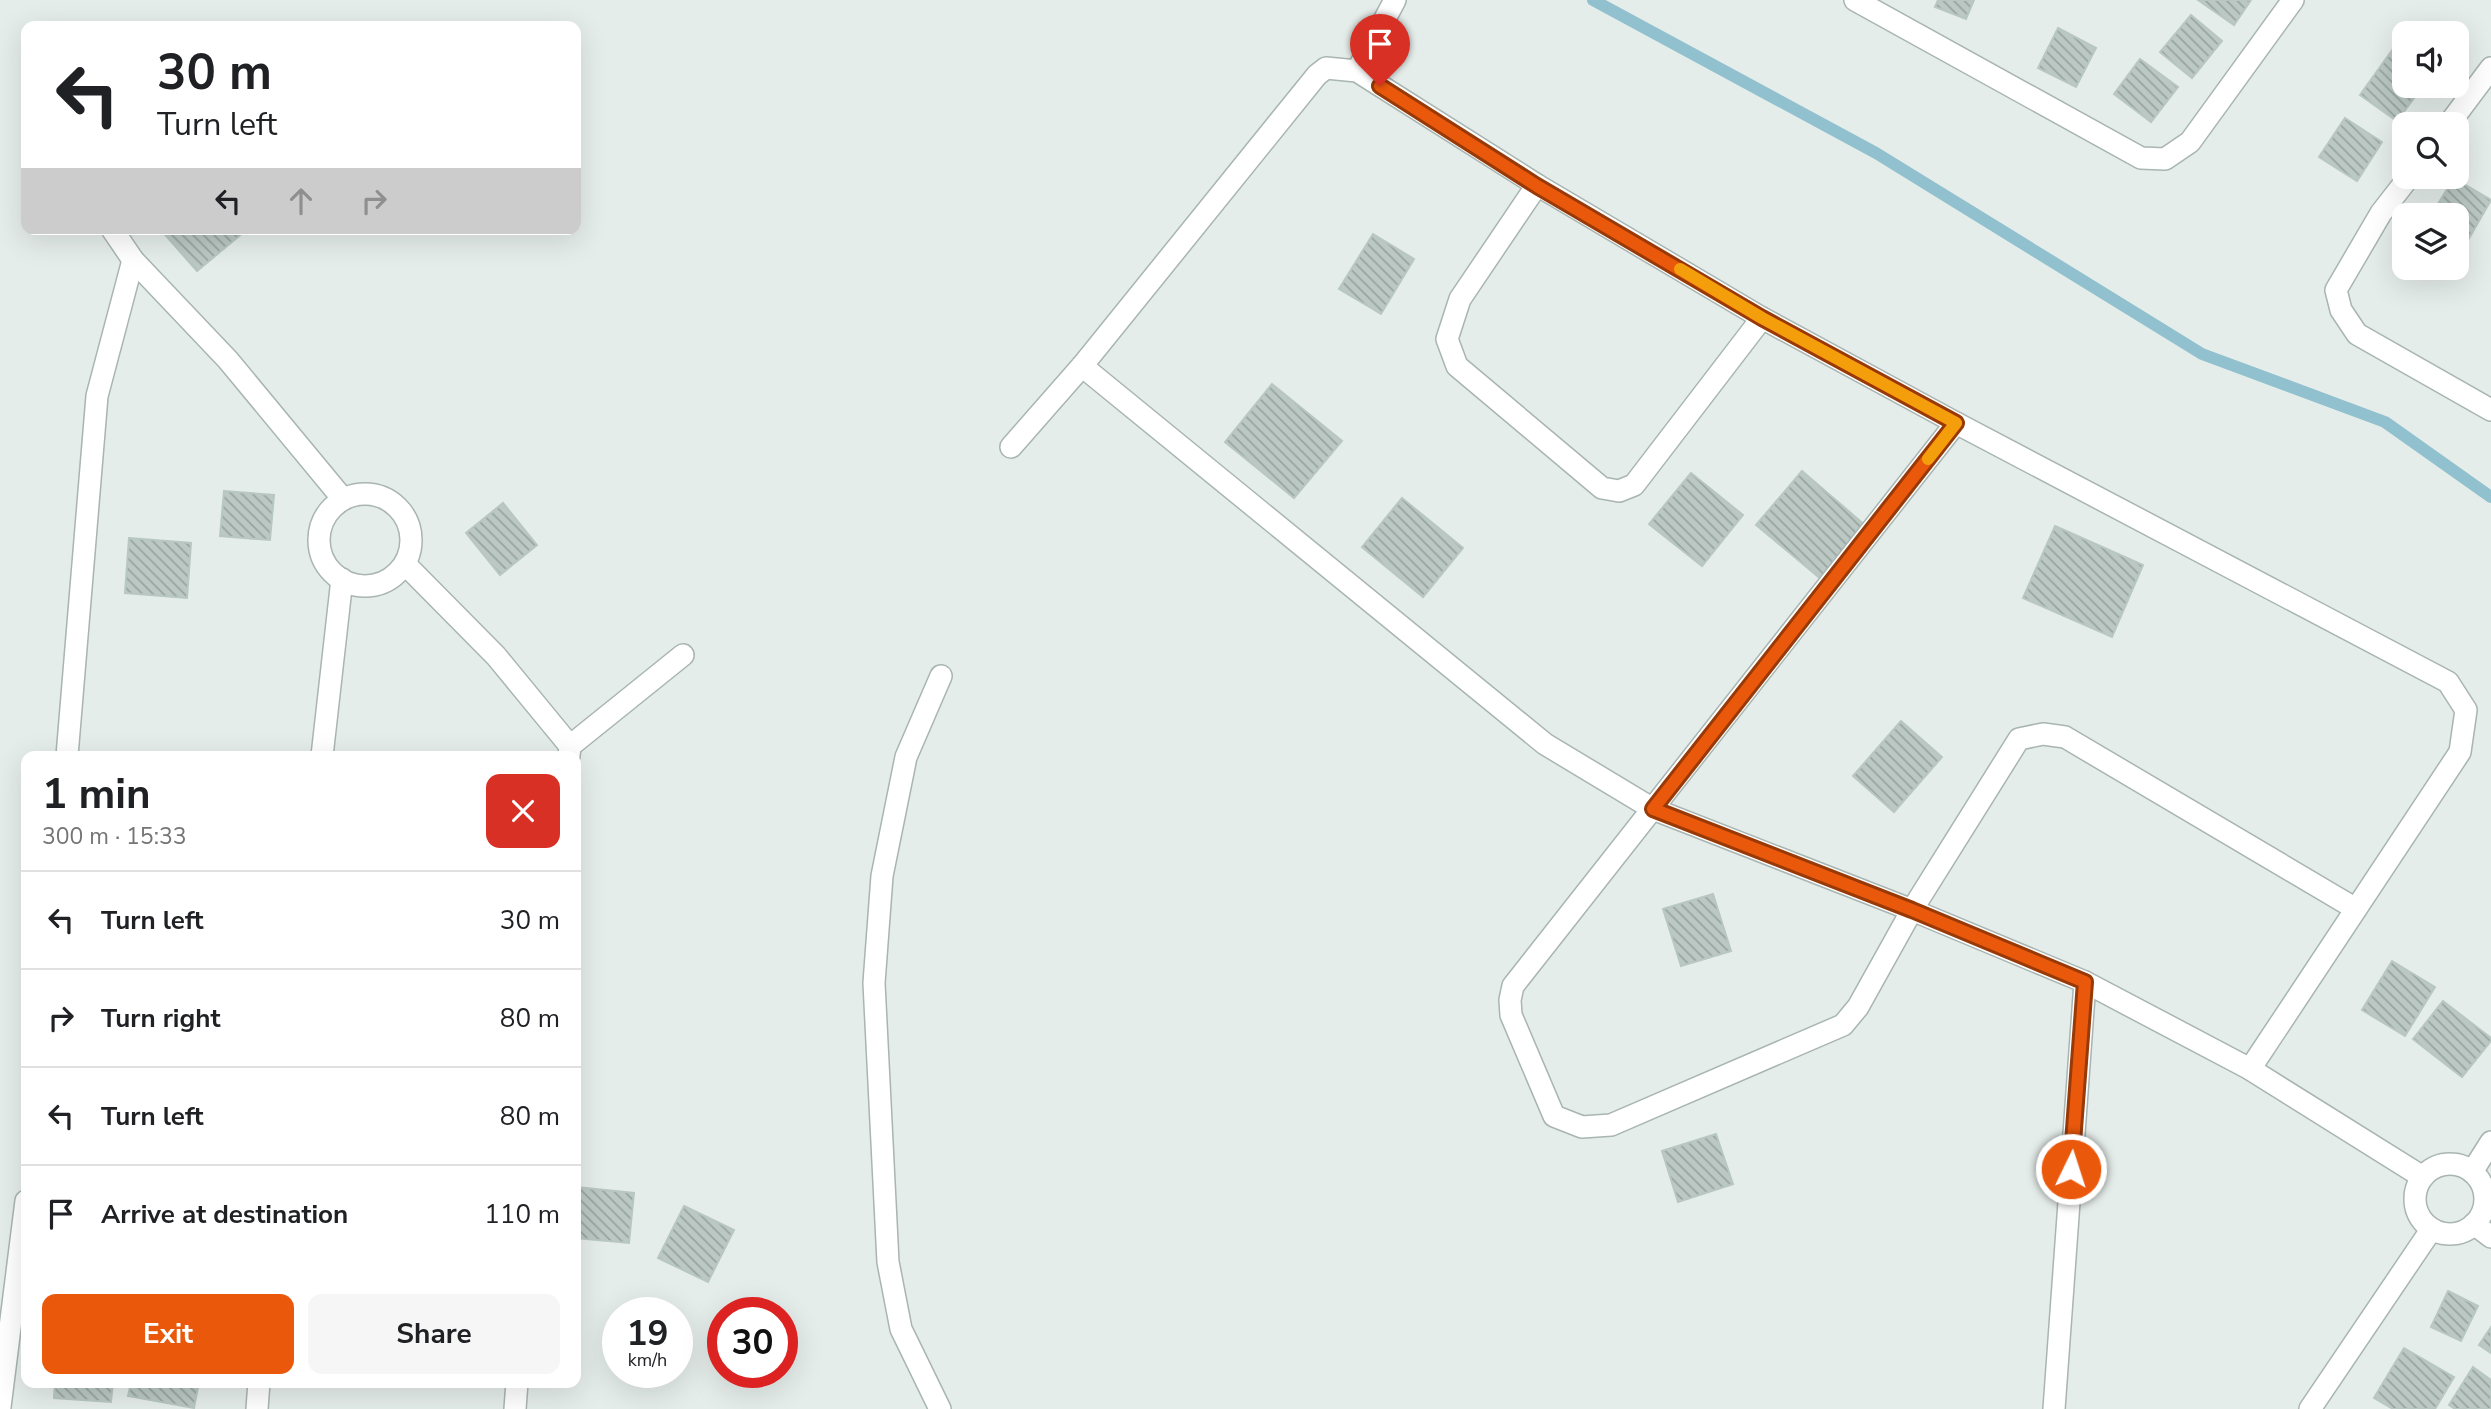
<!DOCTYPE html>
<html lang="en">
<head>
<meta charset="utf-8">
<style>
  :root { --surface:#fff; --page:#f6f6f6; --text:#202124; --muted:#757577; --line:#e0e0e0; --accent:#ea580c }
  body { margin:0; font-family:"Nunito Sans",sans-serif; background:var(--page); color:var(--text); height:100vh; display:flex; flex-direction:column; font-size:26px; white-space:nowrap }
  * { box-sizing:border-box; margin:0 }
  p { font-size:23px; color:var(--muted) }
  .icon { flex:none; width:38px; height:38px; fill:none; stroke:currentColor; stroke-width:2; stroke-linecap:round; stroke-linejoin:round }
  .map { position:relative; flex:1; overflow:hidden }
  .side { position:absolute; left:21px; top:751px; width:560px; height:637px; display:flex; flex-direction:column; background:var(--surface); border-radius:14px; box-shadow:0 7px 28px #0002 }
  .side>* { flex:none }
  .top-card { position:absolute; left:21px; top:21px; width:560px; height:214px; border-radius:14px; box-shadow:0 7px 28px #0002; background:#fff; color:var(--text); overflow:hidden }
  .buttons { position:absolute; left:2392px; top:21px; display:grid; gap:14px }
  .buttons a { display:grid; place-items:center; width:77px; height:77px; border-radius:14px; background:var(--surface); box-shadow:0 7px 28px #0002; font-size:35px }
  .speed { position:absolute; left:602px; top:1297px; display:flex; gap:14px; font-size:35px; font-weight:700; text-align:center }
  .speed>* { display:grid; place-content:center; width:91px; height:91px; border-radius:50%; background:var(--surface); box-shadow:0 7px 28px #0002; line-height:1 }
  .speed small { font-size:18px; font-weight:400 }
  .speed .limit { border:10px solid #d22; background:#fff; color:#111 }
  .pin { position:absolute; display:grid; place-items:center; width:60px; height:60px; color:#fff; margin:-72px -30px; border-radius:50% 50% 50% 0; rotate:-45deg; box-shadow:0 0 7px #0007 }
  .pin .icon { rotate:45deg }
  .me { position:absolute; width:77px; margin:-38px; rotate:4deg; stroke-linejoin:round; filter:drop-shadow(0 0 5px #0008) }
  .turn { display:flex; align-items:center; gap:24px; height:147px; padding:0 21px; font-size:32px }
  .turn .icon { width:91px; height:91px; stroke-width:2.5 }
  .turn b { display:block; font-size:49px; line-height:60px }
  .lanes { display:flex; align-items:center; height:66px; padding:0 21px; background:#0003; justify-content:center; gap:35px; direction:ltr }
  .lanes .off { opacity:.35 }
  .round { display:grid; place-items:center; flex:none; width:74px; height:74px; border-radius:14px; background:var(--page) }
  .summary { display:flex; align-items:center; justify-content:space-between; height:119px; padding:0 21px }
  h1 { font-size:42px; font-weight:700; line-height:52px }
  .action { display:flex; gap:14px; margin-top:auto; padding:14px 21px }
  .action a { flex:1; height:80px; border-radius:14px; background:var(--accent); color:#fff; font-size:28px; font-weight:700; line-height:80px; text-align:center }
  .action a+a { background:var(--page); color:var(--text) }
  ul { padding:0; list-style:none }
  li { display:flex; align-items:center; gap:21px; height:98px; padding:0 21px; border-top:2px solid var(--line) }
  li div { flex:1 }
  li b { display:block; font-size:26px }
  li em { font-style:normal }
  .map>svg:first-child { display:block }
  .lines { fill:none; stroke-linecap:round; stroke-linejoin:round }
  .stream { stroke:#91c0ce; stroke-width:12 }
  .building { fill:url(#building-back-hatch); stroke:#b8c7c2; stroke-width:2 }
  .minor-casing { stroke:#a8b5b2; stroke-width:24 }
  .minor { stroke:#fff; stroke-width:21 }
  .route-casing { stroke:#983908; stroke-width:18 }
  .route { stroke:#ea580c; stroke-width:12 }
  .slow { stroke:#f59e0b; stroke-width:12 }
</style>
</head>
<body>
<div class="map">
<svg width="2491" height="1409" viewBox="0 0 2491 1409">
  <defs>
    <pattern id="building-back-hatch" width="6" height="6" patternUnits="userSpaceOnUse" patternTransform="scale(1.75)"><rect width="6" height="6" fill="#bbc8c4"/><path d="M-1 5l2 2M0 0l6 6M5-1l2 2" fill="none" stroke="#98a4a0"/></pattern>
  </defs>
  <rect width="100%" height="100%" fill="#e5edea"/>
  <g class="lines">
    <path class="stream" d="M1593 0 1876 153 2202 354 2385 422 2491 497"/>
  </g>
  <g class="building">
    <path d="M1938 0H1974L1966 19 1935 7Z"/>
    <path d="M2198 0H2251L2234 25Z"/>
    <path d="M2191 15 2222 41 2192 78 2160 52Z"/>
    <path d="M2058 28 2096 48 2076 87 2038 68Z"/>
    <path d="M2393 49 2404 57V86H2423L2397 121 2360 95Z"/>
    <path d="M2140 59 2178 87 2151 122 2114 94Z"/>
    <path d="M2345 118 2382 142 2357 181 2319 157Z"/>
    <path d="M2454 178 2491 200 2468 240 2457 233V215H2431Z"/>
    <path d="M160 229H241L244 232 197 271Z"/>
    <path d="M1373 234 1414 259 1381 314 1339 289Z"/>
    <path d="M1272 384 1342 441 1294 498 1225 442Z"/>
    <path d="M1802 471 1866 526 1821 579 1756 525Z"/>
    <path d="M1691 473 1743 515 1702 566 1649 524Z"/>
    <path d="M224 491 274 495 270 540 220 536Z"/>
    <path d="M1402 498 1463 548 1423 597 1362 547Z"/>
    <path d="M503 503 537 545 500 575 466 533Z"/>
    <path d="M2055 526 2143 565 2112 637 2023 598Z"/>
    <path d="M129 538 191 543 187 598 125 593Z"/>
    <path d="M1901 721 1942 757 1894 812 1853 776Z"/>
    <path d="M1713 894 1731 951 1681 966 1663 909Z"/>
    <path d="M2392 961 2435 987 2405 1036 2362 1010Z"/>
    <path d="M2443 1001 2491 1038V1041L2462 1077 2413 1039Z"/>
    <path d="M1716 1134 1733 1184 1678 1202 1662 1151Z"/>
    <path d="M576 1187 634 1193 629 1243 576 1238Z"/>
    <path d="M684 1206 734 1230 708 1282 658 1258Z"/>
    <path d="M2448 1291 2478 1306 2461 1341 2431 1327Z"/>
    <path d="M2491 1327V1353L2479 1345Z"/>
    <path d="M2404 1348 2454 1377 2435 1409H2393L2374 1398Z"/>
    <path d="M2473 1367 2491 1380V1409H2455L2449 1405Z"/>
    <path d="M55 1382H113L111 1402 54 1398Z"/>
    <path d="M131 1382H199L194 1408 128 1396Z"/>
  </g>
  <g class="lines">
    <g class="minor-casing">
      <g id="minor">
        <path d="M1855 0 2141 158 2165 159 2190 142 2293 0"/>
        <path d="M1357 71 1395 0"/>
        <path d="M2449 124 2491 68"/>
        <path d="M2409 177 2381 213 2336 290 2341 310 2357 334 2491 410"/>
        <path d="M1537 185 1460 299 1447 339 1457 366 1602 488 1619 491 1634 485 1762 318"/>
        <path d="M112 229 133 260 228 360 343 499"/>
        <path d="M1082 366 1545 744 1653 809 1912 910 2085 982 2250 1069 2421 1176"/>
        <path d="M1956 423 1513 986 1510 1000 1511 1015 1554 1116 1582 1127 1611 1125 1843 1025 1858 1007 1912 910 2019 739 2043 734 2065 737 2356 909"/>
        <path d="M1011 447 1082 366 1317 75 1326 68 1357 71 1537 185 1762 318 1956 423 2448 682 2466 710 2460 752 2250 1069"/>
        <circle cx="365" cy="540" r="46"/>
        <path d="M405 564 496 656 570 746 569 756"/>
        <path d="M570 746 683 655"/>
        <path d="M67 756 97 396 133 260"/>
        <path d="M322 756 342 579"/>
        <circle cx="2450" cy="1199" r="35"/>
        <path d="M2472 1172 2491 1142"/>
        <path d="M2474 1224 2491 1237"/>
        <path d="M0 1407 26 1201"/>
        <path d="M257 1409 259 1382"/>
        <path d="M515 1409 517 1382"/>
        <path d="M940 1409 901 1329 888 1262 874 983 882 876 906 757 941 676"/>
        <path d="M2054 1409 2085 982"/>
        <path d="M2310 1409 2431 1230"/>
      </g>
    </g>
    <use href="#minor" class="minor"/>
  </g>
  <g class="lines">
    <g class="route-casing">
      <path id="route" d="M1380 86 1537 186 1762 318 1956 423 1653 809 1912 910 2085 982 2071 1169"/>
    </g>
    <use href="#route" class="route"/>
    <path class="slow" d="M1680 269 1762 318 1956 423 1928 459"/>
  </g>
</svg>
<div class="buttons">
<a><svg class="icon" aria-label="sound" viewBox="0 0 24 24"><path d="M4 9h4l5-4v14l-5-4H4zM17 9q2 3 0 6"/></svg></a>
<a><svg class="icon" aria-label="search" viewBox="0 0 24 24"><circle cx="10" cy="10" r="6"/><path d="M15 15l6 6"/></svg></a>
<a><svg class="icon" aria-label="layers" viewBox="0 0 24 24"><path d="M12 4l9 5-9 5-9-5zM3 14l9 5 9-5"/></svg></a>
</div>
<div class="speed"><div>19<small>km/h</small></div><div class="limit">30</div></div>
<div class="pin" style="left:1380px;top:86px;background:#d93025"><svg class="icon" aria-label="arrive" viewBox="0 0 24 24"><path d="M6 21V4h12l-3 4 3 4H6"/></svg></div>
<svg class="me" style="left:2071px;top:1169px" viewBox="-20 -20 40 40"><circle r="17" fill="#ea580c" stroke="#fff" stroke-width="3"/><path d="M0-11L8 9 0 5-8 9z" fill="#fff"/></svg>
<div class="top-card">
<div class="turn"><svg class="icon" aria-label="left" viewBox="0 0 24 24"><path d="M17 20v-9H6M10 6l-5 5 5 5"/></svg><div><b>30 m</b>Turn left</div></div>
<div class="lanes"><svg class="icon" aria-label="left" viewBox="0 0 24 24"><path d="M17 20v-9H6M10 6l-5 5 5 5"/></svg><svg class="icon off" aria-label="ahead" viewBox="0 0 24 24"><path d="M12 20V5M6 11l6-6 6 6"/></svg><svg class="icon off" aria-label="right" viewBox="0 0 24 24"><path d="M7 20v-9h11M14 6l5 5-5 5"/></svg></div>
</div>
<section class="side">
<div class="summary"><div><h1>1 min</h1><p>300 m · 15:33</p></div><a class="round" style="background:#d93025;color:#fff"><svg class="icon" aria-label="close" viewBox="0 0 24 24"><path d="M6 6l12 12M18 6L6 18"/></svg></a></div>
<ul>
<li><svg class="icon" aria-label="left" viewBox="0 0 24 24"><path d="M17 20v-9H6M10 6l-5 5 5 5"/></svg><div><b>Turn left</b></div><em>30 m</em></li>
<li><svg class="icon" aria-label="right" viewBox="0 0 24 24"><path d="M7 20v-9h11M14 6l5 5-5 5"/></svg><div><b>Turn right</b></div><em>80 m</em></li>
<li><svg class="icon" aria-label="left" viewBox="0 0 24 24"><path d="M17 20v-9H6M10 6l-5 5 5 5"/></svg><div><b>Turn left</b></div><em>80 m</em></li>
<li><svg class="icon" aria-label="arrive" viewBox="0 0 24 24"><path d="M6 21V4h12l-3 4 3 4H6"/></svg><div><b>Arrive at destination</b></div><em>110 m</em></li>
</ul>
<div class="action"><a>Exit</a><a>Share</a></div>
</section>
</div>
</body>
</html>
